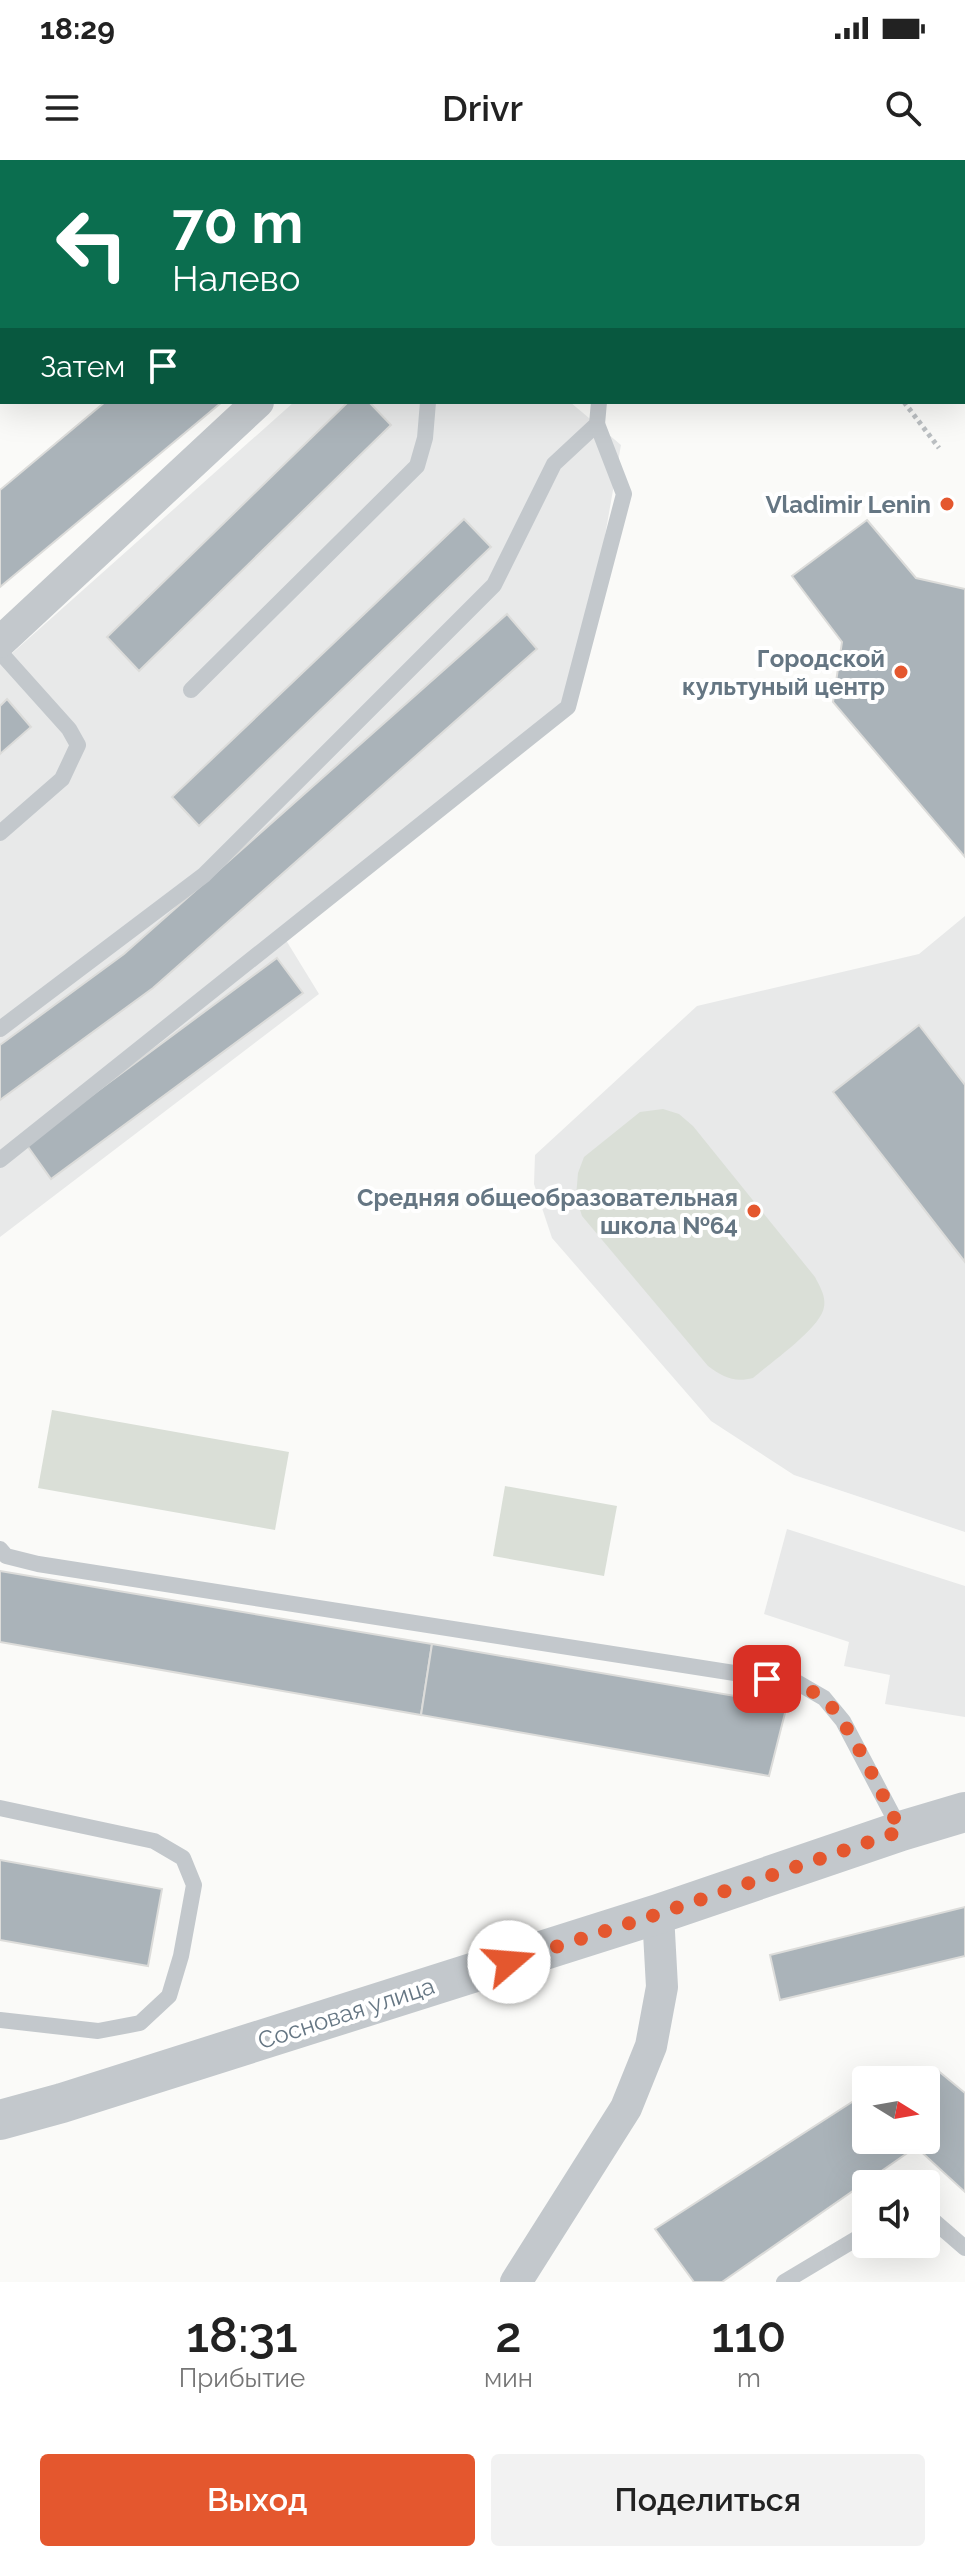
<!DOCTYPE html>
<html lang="ru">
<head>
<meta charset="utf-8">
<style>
  :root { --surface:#fff; --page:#f2f2f2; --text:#222; --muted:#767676; --accent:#e4572e }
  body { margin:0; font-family:Raleway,sans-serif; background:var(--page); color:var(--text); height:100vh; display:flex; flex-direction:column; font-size:30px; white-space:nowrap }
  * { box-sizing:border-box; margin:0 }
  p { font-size:26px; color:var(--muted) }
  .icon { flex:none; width:44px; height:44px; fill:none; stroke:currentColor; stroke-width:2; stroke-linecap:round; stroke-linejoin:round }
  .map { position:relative; height:2122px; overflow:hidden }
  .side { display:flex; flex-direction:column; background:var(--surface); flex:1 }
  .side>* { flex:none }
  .banner { position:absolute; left:0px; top:0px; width:966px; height:244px; box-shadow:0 8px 32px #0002; background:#0b6e4f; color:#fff; overflow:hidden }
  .needle { width:52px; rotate:101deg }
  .tools { position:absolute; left:852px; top:1906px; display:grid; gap:16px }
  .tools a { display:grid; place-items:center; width:88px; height:88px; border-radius:8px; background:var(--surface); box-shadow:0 8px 32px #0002; font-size:40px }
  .pin { position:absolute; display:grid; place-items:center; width:68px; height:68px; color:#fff; margin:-34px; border-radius:16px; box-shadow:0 4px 12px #0006 }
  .me { position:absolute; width:88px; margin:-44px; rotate:72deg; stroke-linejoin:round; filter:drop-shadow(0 0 6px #0008) }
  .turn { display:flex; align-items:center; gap:28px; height:168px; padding:0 40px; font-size:36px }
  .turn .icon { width:104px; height:104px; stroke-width:2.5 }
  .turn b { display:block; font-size:56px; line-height:68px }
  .then { display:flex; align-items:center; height:76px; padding:0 40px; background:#0003; gap:16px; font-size:30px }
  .eta { display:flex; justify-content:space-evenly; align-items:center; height:136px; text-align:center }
  .eta b { font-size:48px; font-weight:600; line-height:56px }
  .cta { display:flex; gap:16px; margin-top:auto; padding:16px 40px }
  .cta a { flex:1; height:92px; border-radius:8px; background:var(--accent); color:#fff; font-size:32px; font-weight:600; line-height:92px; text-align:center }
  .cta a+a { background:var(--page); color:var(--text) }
  .status { display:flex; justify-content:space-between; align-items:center; height:56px; padding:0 40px; background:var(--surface); direction:ltr }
  .status svg { height:22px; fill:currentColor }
  header { display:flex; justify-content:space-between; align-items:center; height:104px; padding:0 40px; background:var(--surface); font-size:36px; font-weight:600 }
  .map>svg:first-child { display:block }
  .built { fill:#e8e9e9 }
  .green { fill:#dadfd7 }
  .building { fill:#aab3b9; stroke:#dcdcda; stroke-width:2 }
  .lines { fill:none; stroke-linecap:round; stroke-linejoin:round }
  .path { stroke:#bbbfc2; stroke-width:5; stroke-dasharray:4 4; stroke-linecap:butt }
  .service { stroke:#c3c8cc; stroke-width:16 }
  .minor { stroke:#c3c8cc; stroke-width:32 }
  .tertiary { stroke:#c3c8cc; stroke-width:40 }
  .route { stroke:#e4572e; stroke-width:14; stroke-dasharray:0 25.2 }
  .poi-dot { fill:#e4572e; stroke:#fff; stroke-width:3 }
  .labels { text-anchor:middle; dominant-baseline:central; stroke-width:8; stroke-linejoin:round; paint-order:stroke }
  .poi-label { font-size:24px; font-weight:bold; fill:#657683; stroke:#fff; text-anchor:end }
  .street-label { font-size:24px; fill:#657683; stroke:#fff }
</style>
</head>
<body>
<div class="status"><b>18:29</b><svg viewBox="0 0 49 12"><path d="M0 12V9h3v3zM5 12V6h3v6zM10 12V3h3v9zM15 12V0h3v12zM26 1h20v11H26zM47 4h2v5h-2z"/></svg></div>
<header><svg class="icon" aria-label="menu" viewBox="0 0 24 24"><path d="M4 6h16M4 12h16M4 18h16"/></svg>Drivr<svg class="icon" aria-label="search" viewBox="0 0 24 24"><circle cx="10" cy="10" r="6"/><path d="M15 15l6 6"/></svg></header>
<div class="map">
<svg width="965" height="2122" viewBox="0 0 965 2122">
  <rect width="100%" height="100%" fill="#fafaf8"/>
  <g class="built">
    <path d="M294 242H570L621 285 574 551 281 772 319 834 0 1077V504Z"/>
    <path d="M965 756V1372L794 1315 711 1261 552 1078 534 1024 535 995 697 846 919 794Z"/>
    <path d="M787 1369 965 1426V1557L885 1544 890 1515 844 1506 849 1482 764 1454Z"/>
  </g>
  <g class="green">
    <path d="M663 949 679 954 693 966 815 1117C820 1127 826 1136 824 1147 821 1168 770 1203 753 1218 734 1223 723 1217 708 1206L582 1056 576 1037 578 1013 584 997 640 952Z"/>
    <path d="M52 1250 289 1292 275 1370 38 1328Z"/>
    <path d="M505 1326 617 1346 604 1416 493 1396Z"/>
  </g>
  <g class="building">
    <path d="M280 0H409L406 2H277Z"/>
    <path d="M105 242H222L0 427V330Z"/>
    <path d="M348 242H369L391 265 139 511 107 477Z"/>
    <path d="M464 359 491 387 199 666 172 637Z"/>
    <path d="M867 360 916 418 965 429V697L833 542 842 482 792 416Z"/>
    <path d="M507 454 537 489 153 828 0 940V885L124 794Z"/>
    <path d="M7 539 31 567 0 594V546Z"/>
    <path d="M277 798 303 833 51 1019 26 984Z"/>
    <path d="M919 865 965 925V1102L833 932Z"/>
    <path d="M0 1411 432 1484 421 1555 0 1482Z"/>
    <path d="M432 1484 787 1545 769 1616 421 1555Z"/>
    <path d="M0 1700 162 1729 148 1806 0 1780Z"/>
    <path d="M965 1747V1796L780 1840 770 1795Z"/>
    <path d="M936 1909 965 1933V2032L916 1987 722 2122H694L655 2069 866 1933V1980H926V1920H902Z"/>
  </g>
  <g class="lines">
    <g class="path">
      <path d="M639 0V2"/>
      <path d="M718 0 720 2"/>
      <path d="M792 2V0"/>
      <path d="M904 242 939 288"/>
    </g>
    <g class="service">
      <path d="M0 492 69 569 78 585 62 619 0 673"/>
      <path d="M191 530 417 306 425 278 428 242"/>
      <path d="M0 869 204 715 494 425 554 304 597 264 599 242"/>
      <path d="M0 1000 568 547 624 334 597 264"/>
      <path d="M0 1389 6 1396 38 1404 798 1523 824 1538 843 1561 901 1671"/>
      <path d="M0 1648 154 1681 183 1698 194 1725 181 1796 169 1836 140 1863 98 1871 0 1860"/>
      <path d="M926 2059 935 2062 965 2088"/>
      <path d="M784 2122 866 2073"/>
    </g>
    <g class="minor">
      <path d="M186 2 188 0"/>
      <path d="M509 2 510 0"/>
      <path d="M0 211 2 210"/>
      <path d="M0 482 258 242"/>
      <path d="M516 2122 626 1948 651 1886 662 1827 658 1754"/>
    </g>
    <path class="tertiary" d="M0 1960 62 1943 658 1754 901 1671 965 1652"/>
  </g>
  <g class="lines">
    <path class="route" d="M509 1802 658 1754 901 1671C884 1640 846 1553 820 1536 803 1525 787 1522 767 1519"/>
  </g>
  <g class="poi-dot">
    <circle cx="947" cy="344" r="8"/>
    <circle cx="901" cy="512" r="8"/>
    <circle cx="754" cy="1051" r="8"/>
  </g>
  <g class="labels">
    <g class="poi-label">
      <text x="931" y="344">Vladimir Lenin</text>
      <text x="885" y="498">Городской<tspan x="885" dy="28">культуный центр</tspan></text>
      <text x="738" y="1037">Средняя общеобразовательная<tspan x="738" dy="28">школа №64</tspan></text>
    </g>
    <g class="street-label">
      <text transform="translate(346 1853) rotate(-18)">Сосновая улица</text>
    </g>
  </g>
</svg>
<div class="tools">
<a><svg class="needle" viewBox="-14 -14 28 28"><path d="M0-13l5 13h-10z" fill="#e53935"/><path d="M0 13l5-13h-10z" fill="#767676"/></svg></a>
<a><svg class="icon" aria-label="sound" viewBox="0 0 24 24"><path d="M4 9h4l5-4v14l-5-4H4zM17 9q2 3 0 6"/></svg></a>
</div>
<div class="pin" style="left:767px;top:1519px;background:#d93025"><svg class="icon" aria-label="arrive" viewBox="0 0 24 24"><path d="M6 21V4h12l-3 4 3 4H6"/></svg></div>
<svg class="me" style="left:509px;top:1802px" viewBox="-20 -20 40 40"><circle r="19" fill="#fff"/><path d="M0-13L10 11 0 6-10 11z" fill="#e4572e"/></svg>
<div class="banner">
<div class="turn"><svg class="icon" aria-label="left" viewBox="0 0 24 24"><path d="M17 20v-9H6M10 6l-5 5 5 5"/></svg><div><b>70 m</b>Налево</div></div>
<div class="then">Затем<svg class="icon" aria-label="arrive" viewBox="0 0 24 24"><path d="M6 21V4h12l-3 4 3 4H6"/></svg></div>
</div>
</div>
<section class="side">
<div class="eta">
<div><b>18:31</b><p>Прибытие</p></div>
<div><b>2</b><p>мин</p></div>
<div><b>110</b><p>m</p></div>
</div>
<div class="cta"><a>Выход</a><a>Поделиться</a></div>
</section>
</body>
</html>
